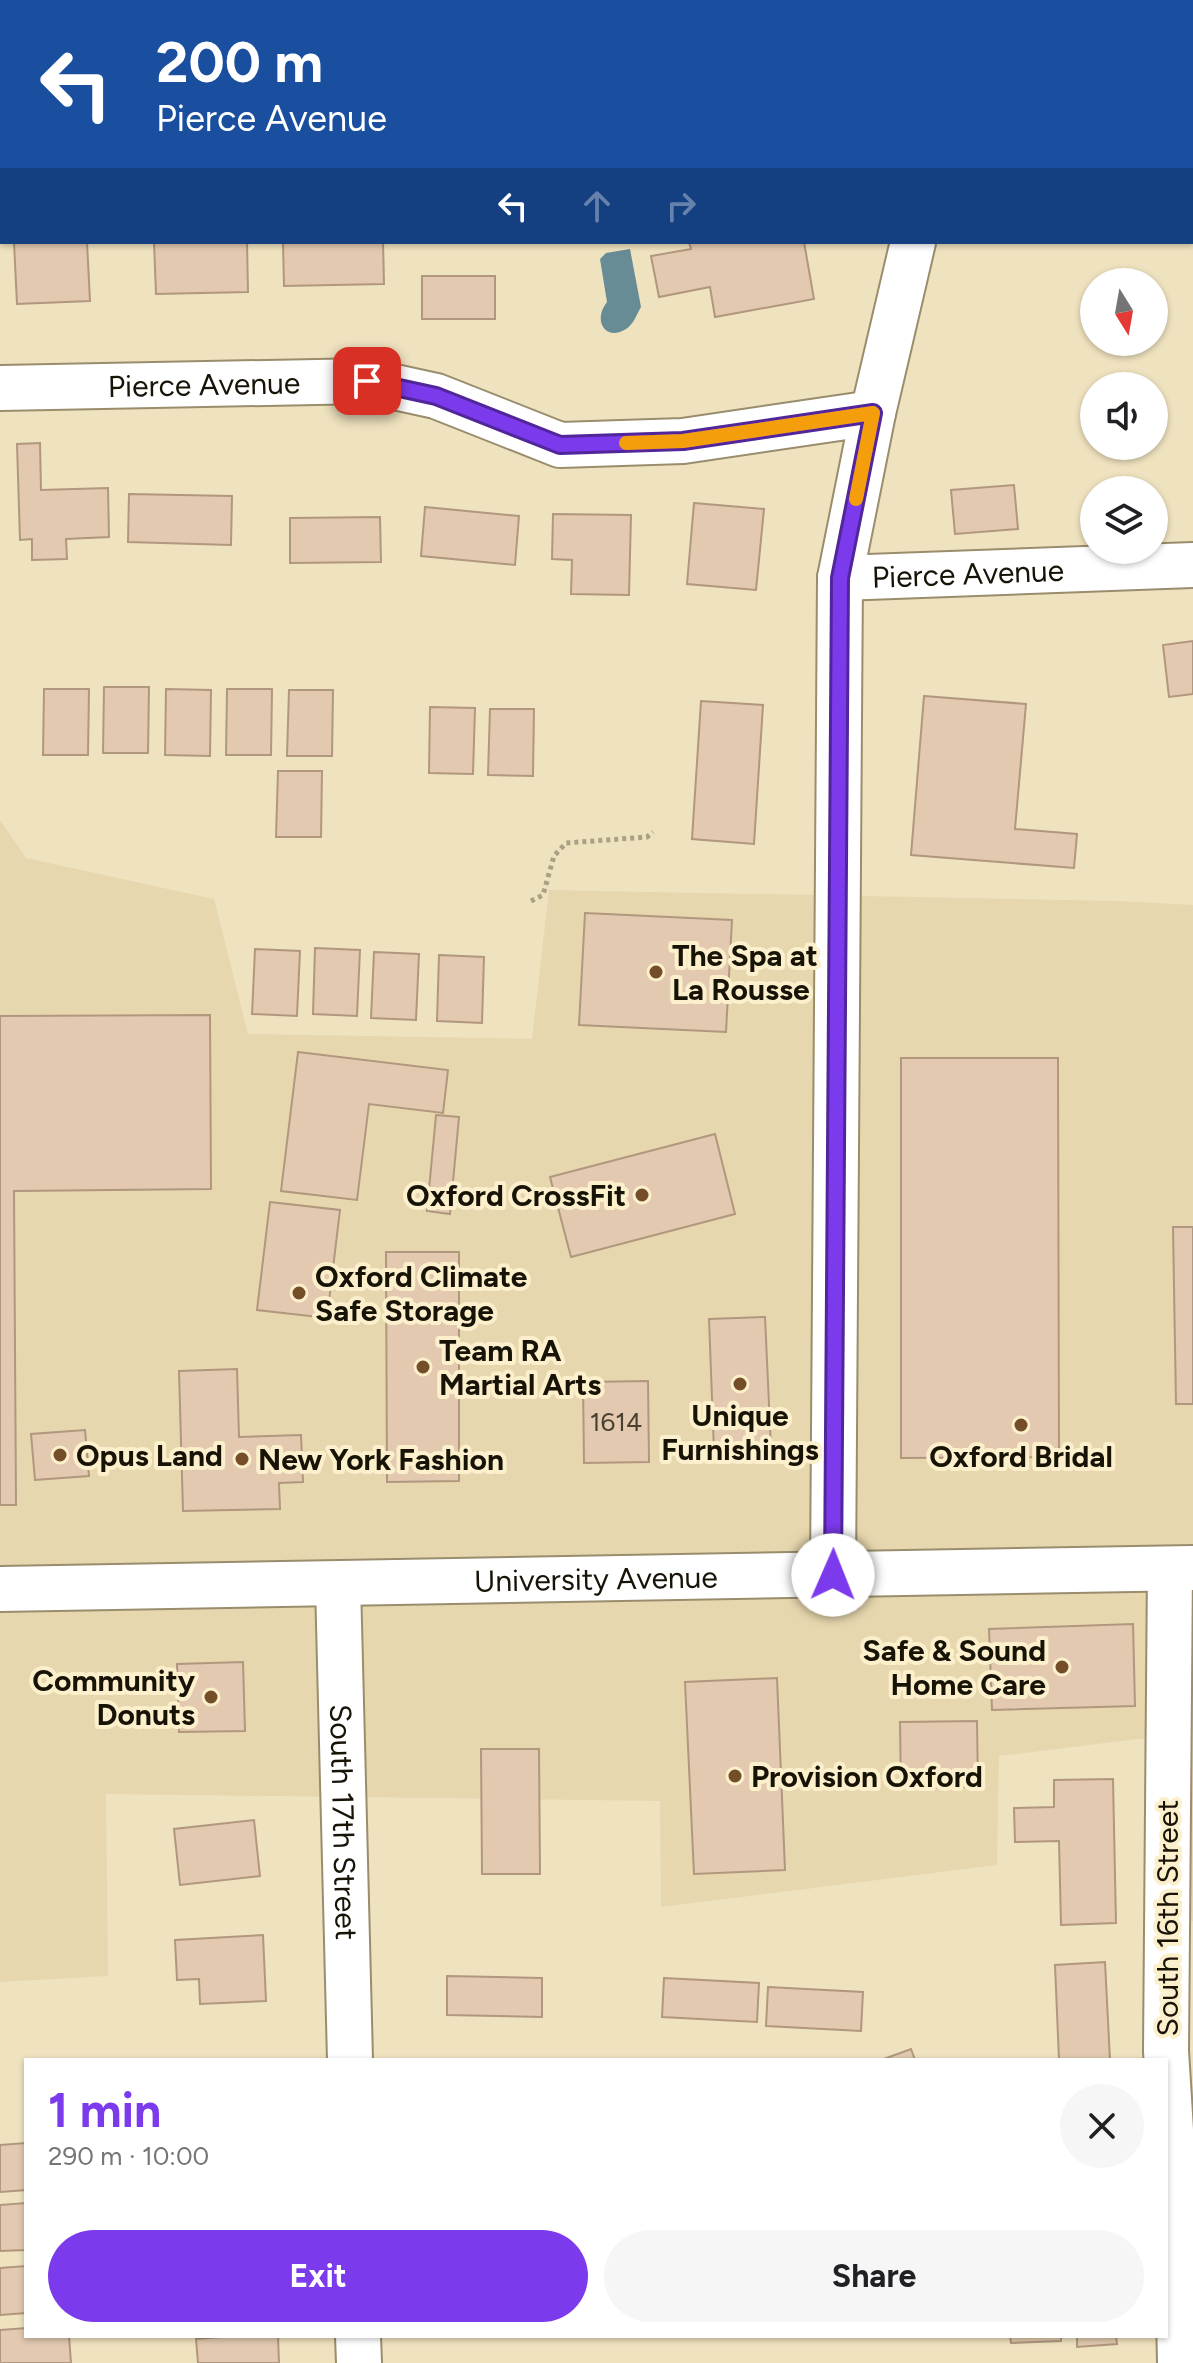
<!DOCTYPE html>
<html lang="en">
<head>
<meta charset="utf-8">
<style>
  :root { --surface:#fff; --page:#f6f6f6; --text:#202124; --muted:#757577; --accent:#7c3aed }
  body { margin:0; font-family:Figtree,sans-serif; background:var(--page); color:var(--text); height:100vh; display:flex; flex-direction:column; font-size:30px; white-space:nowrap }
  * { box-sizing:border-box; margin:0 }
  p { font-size:26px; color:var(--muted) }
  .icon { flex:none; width:44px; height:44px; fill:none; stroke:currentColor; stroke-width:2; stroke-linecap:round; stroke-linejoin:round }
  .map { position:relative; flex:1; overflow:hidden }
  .panel { position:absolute; left:24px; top:2058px; width:1144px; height:280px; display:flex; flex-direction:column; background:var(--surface); border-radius:0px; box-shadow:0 2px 6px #0004 }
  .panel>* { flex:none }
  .top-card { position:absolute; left:0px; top:0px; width:1194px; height:244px; box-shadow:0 2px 6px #0004; background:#1a4fa0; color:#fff; overflow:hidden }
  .needle { width:52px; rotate:169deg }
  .fabs { position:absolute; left:1080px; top:268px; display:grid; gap:16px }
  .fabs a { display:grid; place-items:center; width:88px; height:88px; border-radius:50%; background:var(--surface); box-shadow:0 2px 6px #0004; font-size:40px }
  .pin { position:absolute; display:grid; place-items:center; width:68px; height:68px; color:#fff; margin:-34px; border-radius:16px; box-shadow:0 4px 12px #0006 }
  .me { position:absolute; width:88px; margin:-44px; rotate:1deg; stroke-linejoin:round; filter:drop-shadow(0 0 6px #0008) }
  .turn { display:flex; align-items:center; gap:28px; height:168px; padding:0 24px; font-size:36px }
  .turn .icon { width:104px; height:104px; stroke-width:2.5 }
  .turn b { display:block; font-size:56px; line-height:68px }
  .lanes { display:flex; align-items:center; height:76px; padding:0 24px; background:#0003; justify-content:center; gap:40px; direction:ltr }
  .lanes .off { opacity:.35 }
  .round { display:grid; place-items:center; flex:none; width:84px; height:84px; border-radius:42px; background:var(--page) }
  .overview { display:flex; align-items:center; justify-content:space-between; height:136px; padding:0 24px }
  h1 { font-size:48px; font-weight:700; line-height:60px; color:var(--accent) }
  .cta { display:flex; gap:16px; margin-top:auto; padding:16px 24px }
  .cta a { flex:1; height:92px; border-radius:48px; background:var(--accent); color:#fff; font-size:32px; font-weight:700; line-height:92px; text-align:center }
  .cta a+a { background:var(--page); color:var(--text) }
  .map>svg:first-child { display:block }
  .built { fill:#e7d7ae }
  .water { fill:#678c95 }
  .building { fill:#e2c9b0; stroke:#b1977d; stroke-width:2 }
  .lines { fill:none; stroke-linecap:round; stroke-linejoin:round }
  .street-casing { stroke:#998d6d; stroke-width:48 }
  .secondary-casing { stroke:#998d6d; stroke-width:48 }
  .path { stroke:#aba084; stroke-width:5; stroke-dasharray:4 4; stroke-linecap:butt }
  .street { stroke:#fff; stroke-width:44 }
  .secondary { stroke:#fff; stroke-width:44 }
  .route-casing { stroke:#51269a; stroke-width:20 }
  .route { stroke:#7c3aed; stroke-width:14 }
  .slow { stroke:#f59e0b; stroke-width:14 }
  .poi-dot { fill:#734e29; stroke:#fcefcc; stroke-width:3 }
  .labels { text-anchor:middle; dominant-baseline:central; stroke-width:8; stroke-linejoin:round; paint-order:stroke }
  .number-label { font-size:26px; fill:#4a4031 }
  .street-label { font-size:30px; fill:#181307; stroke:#fcefcc }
  .poi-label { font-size:30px; font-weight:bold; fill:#181307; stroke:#fcefcc; text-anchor:start }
</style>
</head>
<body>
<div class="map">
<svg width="1193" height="2363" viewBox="0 0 1193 2363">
  <rect width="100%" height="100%" fill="#efe2bf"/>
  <path class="built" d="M0 820 26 858 214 899 248 1034 532 1039 549 890 1118 901 1193 905V1921L1175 1922 1191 1738 1137 1739 999 1756 997 1865 661 1907 660 1801 106 1794 108 1976 0 1982Z"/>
  <path class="water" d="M630 249 641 307C637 314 633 325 626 329 606 342 592 321 607 302L600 259 606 253Z"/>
  <g class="building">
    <path d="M87 242 90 301 17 304 14 243Z"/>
    <path d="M154 242H247L248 292 156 294Z"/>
    <path d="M283 242H383L384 284 284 286Z"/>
    <path d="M689 242H804L814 299 715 317 710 287 659 297 651 256 691 249Z"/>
    <rect x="422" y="276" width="73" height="43"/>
    <path d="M40 443 41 490 108 488 109 537 66 539 67 559 32 560V539L20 540 17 444Z"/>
    <path d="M1014 485 1018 529 955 534 951 490Z"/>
    <path d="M129 494 232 496 231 545 128 542Z"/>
    <path d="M694 503 764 509 756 590 687 584Z"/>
    <path d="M425 507 519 516 515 565 421 556Z"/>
    <path d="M553 514 631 515 629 595 571 594 572 560 552 559Z"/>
    <path d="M380 517 381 562 290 563V518Z"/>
    <path d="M1193 641V694L1169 697 1163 645Z"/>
    <path d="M104 687H149L148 753H103Z"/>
    <path d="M44 689H89L88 755H43Z"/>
    <path d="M166 689 211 690 210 756 165 755Z"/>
    <path d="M227 689H272L271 755H226Z"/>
    <path d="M289 690H333L332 756H287Z"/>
    <path d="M924 696 1026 704 1015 829 1077 834 1074 868 911 855Z"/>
    <path d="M701 701 763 705 754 844 692 839Z"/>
    <path d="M430 707 475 708 473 774 429 773Z"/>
    <path d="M490 709H534L533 776 488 775Z"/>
    <path d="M278 771H322L321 837H276Z"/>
    <path d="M585 913 732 920 726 1032 579 1025Z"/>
    <path d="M315 948 360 950 357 1016 313 1014Z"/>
    <path d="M255 949 300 951 297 1016 252 1014Z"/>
    <path d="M374 952 419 954 416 1020 371 1018Z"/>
    <path d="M439 955 484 957 482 1023 437 1021Z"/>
    <path d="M210 1015 211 1189 14 1191 16 1505H0V1016Z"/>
    <path d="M298 1052 448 1070 443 1113 369 1104 357 1200 281 1191Z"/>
    <path d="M901 1058H1058L1059 1457 901 1458Z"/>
    <path d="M436 1115 459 1117 450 1214 427 1211Z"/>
    <path d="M715 1134 735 1214 571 1257 550 1177Z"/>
    <path d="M270 1202 340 1210 327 1318 257 1310Z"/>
    <path d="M1173 1227H1193V1404H1176Z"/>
    <path d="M386 1252H459V1481L387 1482Z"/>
    <path d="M765 1317 771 1448 714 1451 709 1319Z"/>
    <path d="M237 1369 239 1437 301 1435 303 1482 279 1483 280 1509 183 1511 179 1371Z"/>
    <path d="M648 1381 649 1462 584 1463 583 1382Z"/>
    <path d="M85 1430 89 1476 35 1480 31 1434Z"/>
    <path d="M1133 1624 1135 1706 992 1710 989 1629Z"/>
    <path d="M243 1662 245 1731 179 1732 177 1664Z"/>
    <path d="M777 1678 785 1870 694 1874 685 1682Z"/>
    <path d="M977 1721 978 1787 901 1788 900 1722Z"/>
    <path d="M481 1749H539L540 1874H482Z"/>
    <path d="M1113 1779 1116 1923 1061 1925 1059 1841 1015 1842 1014 1808 1054 1807V1780Z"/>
    <path d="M254 1820 260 1876 180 1885 174 1829Z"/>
    <path d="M263 1935 266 2001 200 2004 199 1979 177 1980 175 1940Z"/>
    <path d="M1105 1962 1110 2060H1059L1055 1965Z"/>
    <path d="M447 1976 542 1978V2017L447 2015Z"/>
    <path d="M664 1978 759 1983 757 2022 662 2017Z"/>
    <path d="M768 1987 863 1992 861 2031 766 2026Z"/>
    <path d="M911 2049 915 2060H881Z"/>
    <path d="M26 2143V2190L0 2192V2145Z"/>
    <path d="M26 2203V2250L0 2251V2205Z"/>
    <path d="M26 2266V2313L0 2315V2268Z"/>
    <path d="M26 2328V2336H69L71 2363H0V2330Z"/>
    <path d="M233 2336H278L279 2363H198L196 2339Z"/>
    <path d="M1010 2336H1061V2341L1011 2343Z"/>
    <path d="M1077 2336H1116L1117 2344 1077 2347Z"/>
  </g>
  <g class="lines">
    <g class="street-casing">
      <g id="street">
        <path d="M975 2V0"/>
        <path id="s1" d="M0 388 367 381 436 396 560 445 683 441 873 413"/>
        <path id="s2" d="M840 578 1193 565"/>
        <path d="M1170 1569 1166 2051 1177 2226 1180 2363"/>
        <path d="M833 1575 840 578 873 413 913 242"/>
        <path id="s3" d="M338 1584 350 2060"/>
        <path d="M358 2336 359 2363"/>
      </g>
    </g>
    <g class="secondary-casing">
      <g id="secondary">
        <path id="s4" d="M0 1589 1193 1568"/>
      </g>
    </g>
    <path class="path" d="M531 901 543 895 554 856 566 843 647 837 653 832"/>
    <use href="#street" class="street"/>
    <use href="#secondary" class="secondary"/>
  </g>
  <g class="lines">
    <g class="route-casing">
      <path id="route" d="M367 381 436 396 560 445 683 441 873 413 840 578 833 1575"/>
    </g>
    <use href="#route" class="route"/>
    <path class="slow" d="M626 443 683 441 873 413 856 499"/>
  </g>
  <g class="poi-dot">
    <circle cx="656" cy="972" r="8"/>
    <circle cx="642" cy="1195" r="8"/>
    <circle cx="299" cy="1293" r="8"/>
    <circle cx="423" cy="1367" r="8"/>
    <circle cx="740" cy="1384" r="8"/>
    <circle cx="1021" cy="1425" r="8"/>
    <circle cx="60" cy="1455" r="8"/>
    <circle cx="242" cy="1459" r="8"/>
    <circle cx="1062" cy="1667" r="8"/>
    <circle cx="211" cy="1697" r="8"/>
    <circle cx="735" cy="1776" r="8"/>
  </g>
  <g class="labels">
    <g class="number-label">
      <text x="616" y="1422">1614</text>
    </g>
    <g class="street-label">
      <text stroke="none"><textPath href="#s1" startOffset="204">Pierce Avenue</textPath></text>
      <text stroke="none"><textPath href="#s2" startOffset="128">Pierce Avenue</textPath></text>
      <text stroke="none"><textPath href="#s4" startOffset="596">University Avenue</textPath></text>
      <text stroke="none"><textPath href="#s3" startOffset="238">South 17th Street</textPath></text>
      <text transform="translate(1167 1918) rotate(-90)">South 16th Street</text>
    </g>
    <g class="poi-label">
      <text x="672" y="955">The Spa at<tspan x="672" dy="34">La Rousse</tspan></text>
      <text x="626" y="1195" text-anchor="end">Oxford CrossFit</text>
      <text x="315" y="1276">Oxford Climate<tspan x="315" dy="34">Safe Storage</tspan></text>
      <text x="439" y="1350">Team RA<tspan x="439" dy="34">Martial Arts</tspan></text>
      <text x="740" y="1415" text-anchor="middle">Unique<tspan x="740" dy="34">Furnishings</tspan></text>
      <text x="76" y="1455">Opus Land</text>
      <text x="1021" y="1456" text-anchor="middle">Oxford Bridal</text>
      <text x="258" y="1459">New York Fashion</text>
      <text x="1046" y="1650" text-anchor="end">Safe &amp; Sound<tspan x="1046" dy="34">Home Care</tspan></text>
      <text x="195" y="1680" text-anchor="end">Community<tspan x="195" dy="34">Donuts</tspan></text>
      <text x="751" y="1776">Provision Oxford</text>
    </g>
  </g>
</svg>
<div class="fabs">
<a><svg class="needle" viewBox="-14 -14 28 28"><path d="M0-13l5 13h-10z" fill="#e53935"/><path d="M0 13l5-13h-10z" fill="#757577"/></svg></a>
<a><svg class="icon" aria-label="sound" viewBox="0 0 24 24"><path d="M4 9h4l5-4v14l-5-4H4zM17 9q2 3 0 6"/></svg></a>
<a><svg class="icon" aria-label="layers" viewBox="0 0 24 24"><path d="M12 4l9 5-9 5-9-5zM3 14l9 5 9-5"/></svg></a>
</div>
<div class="pin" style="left:367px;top:381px;background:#d93025"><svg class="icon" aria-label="arrive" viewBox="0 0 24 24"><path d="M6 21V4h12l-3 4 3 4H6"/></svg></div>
<svg class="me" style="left:833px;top:1575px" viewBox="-20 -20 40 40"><circle r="19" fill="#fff"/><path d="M0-13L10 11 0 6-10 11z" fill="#7c3aed"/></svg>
<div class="top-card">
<div class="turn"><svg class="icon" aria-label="left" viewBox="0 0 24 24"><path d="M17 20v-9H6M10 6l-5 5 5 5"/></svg><div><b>200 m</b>Pierce Avenue</div></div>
<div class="lanes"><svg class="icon" aria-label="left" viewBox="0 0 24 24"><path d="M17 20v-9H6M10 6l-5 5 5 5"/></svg><svg class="icon off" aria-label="ahead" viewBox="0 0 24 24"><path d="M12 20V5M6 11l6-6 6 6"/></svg><svg class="icon off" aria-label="right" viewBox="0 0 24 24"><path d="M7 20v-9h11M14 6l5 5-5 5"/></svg></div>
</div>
<section class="panel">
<div class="overview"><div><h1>1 min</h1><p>290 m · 10:00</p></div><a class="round"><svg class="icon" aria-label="close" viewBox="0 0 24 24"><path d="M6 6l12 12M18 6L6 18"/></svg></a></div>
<div class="cta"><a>Exit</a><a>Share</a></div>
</section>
</div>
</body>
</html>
